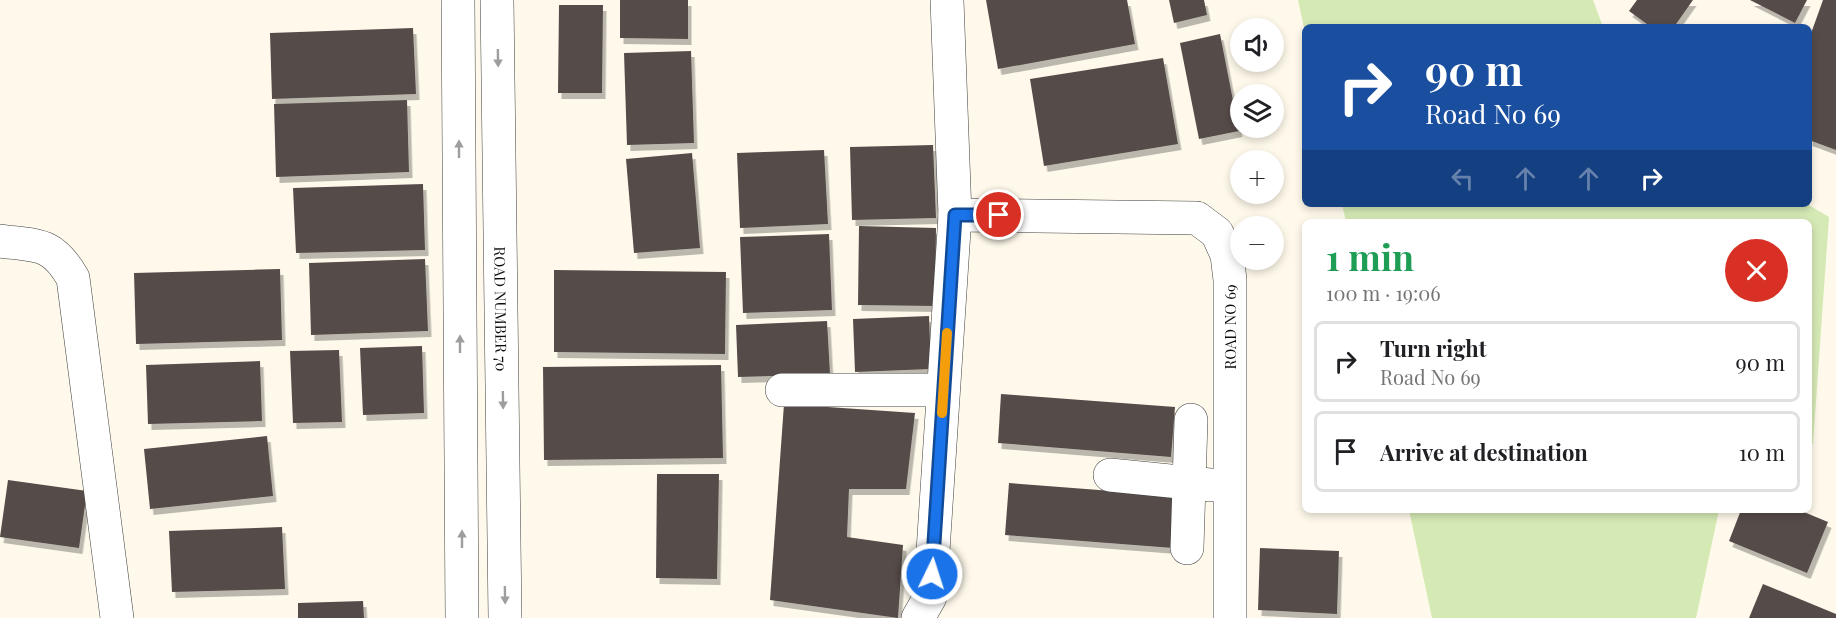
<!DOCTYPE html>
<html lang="en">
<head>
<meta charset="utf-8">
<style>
  :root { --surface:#fff; --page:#f2f2f2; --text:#202124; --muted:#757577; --line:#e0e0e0 }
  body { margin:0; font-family:"Playfair Display",serif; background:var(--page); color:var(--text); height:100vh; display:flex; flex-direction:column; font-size:22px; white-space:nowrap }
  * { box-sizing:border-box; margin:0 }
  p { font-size:20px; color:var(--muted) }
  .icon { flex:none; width:33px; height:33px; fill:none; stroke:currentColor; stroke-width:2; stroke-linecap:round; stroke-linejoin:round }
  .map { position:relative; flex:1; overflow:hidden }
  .drawer { position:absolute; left:1302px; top:219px; width:510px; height:294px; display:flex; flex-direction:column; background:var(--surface); border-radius:9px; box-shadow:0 3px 9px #0003 }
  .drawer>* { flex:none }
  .banner { position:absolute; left:1302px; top:24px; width:510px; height:183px; border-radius:9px; box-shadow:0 3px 9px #0003; background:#1a4fa0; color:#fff; overflow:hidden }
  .tools { position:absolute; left:1230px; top:18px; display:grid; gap:12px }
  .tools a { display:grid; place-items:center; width:54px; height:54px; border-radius:50%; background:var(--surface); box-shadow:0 3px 9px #0003; font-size:30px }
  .pin { position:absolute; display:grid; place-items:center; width:51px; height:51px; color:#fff; margin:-26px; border:3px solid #fff; border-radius:50%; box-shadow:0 2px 6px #0007 }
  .me { position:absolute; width:66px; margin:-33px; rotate:4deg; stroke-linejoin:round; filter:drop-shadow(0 0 4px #0008) }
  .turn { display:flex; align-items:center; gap:21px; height:126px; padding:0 24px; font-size:27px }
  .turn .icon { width:78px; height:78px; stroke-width:2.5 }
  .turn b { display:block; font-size:42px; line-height:51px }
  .lanes { display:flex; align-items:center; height:57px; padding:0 24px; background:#0003; justify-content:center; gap:30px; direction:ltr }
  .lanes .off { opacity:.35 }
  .round { display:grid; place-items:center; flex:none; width:63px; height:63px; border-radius:32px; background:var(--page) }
  .overview { display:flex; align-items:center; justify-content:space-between; height:102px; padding:0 24px }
  h1 { font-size:36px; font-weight:700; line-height:45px; color:#1e9e55 }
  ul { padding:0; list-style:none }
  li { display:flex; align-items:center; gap:18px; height:81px; margin:0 12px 9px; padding:0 12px; border:3px solid var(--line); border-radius:9px }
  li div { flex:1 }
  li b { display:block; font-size:22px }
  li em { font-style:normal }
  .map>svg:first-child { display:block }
  .green { fill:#d5e9b5 }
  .building { fill:#554c49; filter:url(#shadow) }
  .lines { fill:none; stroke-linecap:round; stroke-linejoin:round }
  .minor-casing { stroke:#3f3f3f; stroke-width:34 }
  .minor { stroke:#fff; stroke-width:33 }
  .oneway { fill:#9e9e9e }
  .route-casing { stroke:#114b97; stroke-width:15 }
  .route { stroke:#1a73e8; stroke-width:10 }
  .slow { stroke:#f59e0b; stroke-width:10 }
  .labels { text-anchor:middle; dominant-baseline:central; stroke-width:6; stroke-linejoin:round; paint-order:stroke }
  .street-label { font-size:15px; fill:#0c0c0c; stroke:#fff }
</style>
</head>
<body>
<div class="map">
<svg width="1836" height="618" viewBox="0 0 1836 618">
  <defs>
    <filter id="shadow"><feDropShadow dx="3.5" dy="6" stdDeviation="0" flood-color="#0004"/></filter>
  </defs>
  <rect width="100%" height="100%" fill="#fff9eb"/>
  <g class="green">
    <path d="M1298 0H1593L1603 27H1305V32Z"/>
    <path d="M1342 204H1807L1829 217 1813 444 1809 445V222H1346Z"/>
    <path d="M1409 510H1719L1696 618H1432Z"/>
  </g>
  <g class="building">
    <path d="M620 0H688V39L620 38Z"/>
    <path d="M986 0H1127L1135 44 998 69Z"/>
    <path d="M1169 0H1204L1207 15 1174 23Z"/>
    <path d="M1637 0H1693L1674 27H1651L1629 11Z"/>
    <path d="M1750 0H1807L1795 23Z"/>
    <path d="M1823 0H1836V150L1809 140V39Z"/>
    <path d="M559 5H603L602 93H558Z"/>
    <path d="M413 28 416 94 272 99 270 33Z"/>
    <path d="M1220 34 1239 131 1199 139 1180 43Z"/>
    <path d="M691 51 694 143 627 145 624 53Z"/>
    <path d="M1163 58 1178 144 1044 166 1030 79Z"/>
    <path d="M407 100 409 172 276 177 274 104Z"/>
    <path d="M933 145 936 218 852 220 850 147Z"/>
    <path d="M824 150 828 224 740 228 737 153Z"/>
    <path d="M692 153 700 248 634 253 626 159Z"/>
    <path d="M423 184 425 250 296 253 293 188Z"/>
    <path d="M859 226 936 228 935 306 858 305Z"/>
    <path d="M829 234 832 310 743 313 740 237Z"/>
    <path d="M425 259 428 331 311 335 309 263Z"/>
    <path d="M280 269 282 340 136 344 134 273Z"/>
    <path d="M554 270 726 272 725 354 554 352Z"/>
    <path d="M929 316 931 369 855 372 853 319Z"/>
    <path d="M827 321 830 374 738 377 736 325Z"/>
    <path d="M422 346 424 413 363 415 360 348Z"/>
    <path d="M339 350 342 422 293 423 290 351Z"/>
    <path d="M260 361 262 421 148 424 146 365Z"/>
    <path d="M721 365 723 458 544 460 543 367Z"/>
    <path d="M1001 394 1175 407 1171 457 998 443Z"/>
    <path d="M784 404 915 413 906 489H849L847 537 903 545 898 618 770 600Z"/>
    <path d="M267 436 273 496 150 509 144 449Z"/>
    <path d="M657 474H719L717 579 656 578Z"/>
    <path d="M8 480 87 491 79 548 0 537Z"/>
    <path d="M1009 483 1177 496 1173 548 1005 535Z"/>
    <path d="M1741 510H1799L1828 522 1807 573 1729 541Z"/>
    <path d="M282 527 285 589 172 592 169 531Z"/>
    <path d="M1260 548 1339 551 1337 614 1258 610Z"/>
    <path d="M1763 584 1836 614V618H1749Z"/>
    <path d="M363 601 364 618H298V603Z"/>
  </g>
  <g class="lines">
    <g class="minor-casing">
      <g id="minor">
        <path d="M458 0 462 618"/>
        <path id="s1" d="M497 0 505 618"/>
        <path d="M955 215 1197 218 1217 233 1227 255 1230 280V618"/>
        <path d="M0 241C39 246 52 242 73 278L117 618"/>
        <path d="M782 390H943"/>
        <path d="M1110 475 1210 485"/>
        <path d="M1187 548 1191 420"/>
        <path d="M918 618 930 597 955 215 947 0"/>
      </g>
    </g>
    <use href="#minor" class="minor"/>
  </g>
  <defs><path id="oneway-solid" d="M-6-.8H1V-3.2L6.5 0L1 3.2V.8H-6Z" transform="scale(1.5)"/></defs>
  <g class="oneway">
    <use href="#oneway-solid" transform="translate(498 58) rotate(89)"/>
    <use href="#oneway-solid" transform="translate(459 149) rotate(-90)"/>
    <use href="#oneway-solid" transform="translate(460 344) rotate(-90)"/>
    <use href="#oneway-solid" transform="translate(503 400) rotate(89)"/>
    <use href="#oneway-solid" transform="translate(462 539) rotate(-90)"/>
    <use href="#oneway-solid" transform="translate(505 595) rotate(89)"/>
  </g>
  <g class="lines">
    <g class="route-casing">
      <path id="route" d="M932 574 955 215H999"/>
    </g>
    <use href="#route" class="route"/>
    <path class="slow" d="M942 413 947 333"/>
  </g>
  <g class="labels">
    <g class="street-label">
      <text stroke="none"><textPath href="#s1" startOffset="309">ROAD NUMBER 70</textPath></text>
      <text transform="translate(1230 327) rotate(-90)">ROAD NO 69</text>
    </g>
  </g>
</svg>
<div class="tools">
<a><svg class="icon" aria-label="sound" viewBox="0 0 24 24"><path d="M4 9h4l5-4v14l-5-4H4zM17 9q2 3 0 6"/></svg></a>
<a><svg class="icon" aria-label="layers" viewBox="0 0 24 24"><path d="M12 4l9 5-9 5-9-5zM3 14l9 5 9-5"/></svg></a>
<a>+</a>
<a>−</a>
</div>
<div class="pin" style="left:999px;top:215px;background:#d93025"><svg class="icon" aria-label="arrive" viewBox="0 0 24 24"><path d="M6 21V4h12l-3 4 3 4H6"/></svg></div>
<svg class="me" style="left:932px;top:574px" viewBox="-20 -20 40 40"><circle r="17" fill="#1a73e8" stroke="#fff" stroke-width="3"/><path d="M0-11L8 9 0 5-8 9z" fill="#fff"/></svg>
<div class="banner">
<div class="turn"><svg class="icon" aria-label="right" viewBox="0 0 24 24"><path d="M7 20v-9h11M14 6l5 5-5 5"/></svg><div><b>90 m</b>Road No 69</div></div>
<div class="lanes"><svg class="icon off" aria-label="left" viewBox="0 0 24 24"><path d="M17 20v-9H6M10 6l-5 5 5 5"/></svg><svg class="icon off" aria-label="ahead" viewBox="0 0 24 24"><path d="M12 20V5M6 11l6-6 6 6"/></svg><svg class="icon off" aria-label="ahead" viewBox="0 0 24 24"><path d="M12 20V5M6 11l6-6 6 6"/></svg><svg class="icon" aria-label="right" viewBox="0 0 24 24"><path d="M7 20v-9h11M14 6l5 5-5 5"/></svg></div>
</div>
<section class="drawer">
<div class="overview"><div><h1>1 min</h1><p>100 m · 19:06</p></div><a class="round" style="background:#d93025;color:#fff"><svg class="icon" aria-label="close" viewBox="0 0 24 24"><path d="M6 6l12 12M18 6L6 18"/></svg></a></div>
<ul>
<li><svg class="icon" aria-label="right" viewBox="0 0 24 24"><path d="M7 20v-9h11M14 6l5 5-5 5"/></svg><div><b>Turn right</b><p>Road No 69</p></div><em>90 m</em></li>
<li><svg class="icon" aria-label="arrive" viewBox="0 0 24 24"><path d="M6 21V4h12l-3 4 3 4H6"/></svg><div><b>Arrive at destination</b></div><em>10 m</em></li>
</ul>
</section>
</div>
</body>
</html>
